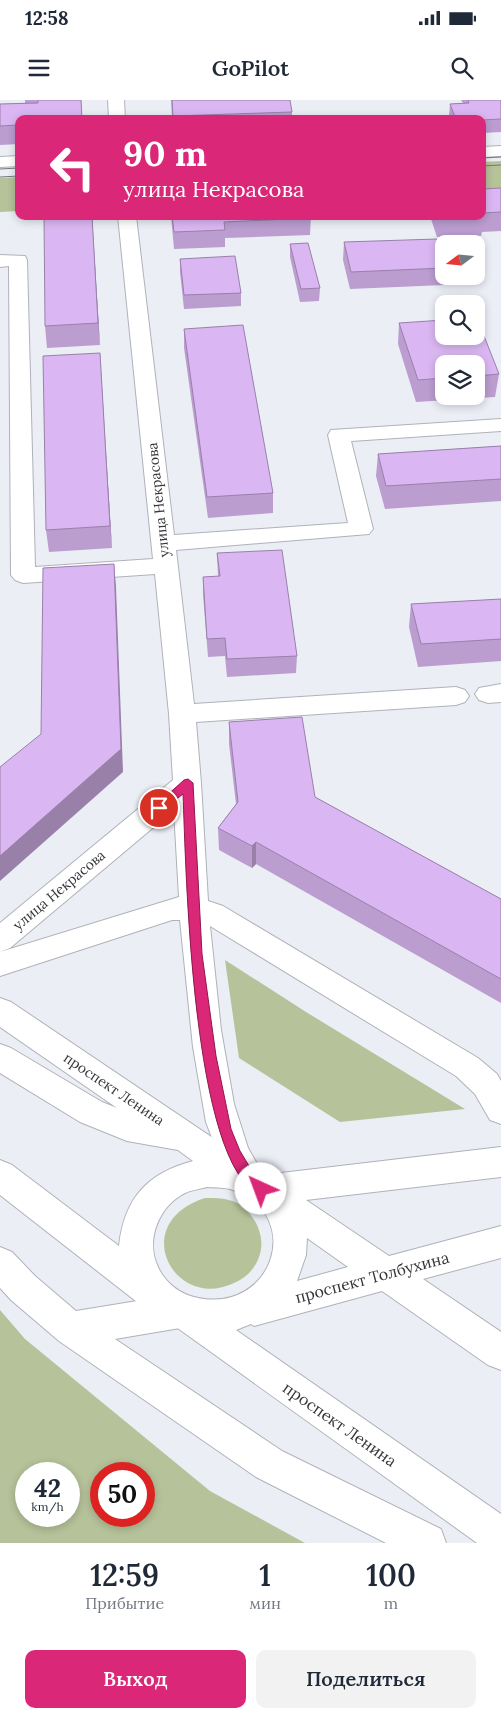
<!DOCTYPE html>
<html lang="ru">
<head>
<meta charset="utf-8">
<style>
  :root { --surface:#fff; --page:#f2f2f3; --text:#1f2937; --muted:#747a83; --accent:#db2777 }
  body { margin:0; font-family:Lora,serif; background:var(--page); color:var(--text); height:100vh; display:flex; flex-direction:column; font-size:19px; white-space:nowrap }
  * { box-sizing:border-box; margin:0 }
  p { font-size:16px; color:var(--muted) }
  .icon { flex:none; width:28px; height:28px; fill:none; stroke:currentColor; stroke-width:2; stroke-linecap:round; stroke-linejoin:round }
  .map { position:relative; height:1443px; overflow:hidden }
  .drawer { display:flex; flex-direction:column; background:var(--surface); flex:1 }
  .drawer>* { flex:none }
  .hud { position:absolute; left:15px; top:15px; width:471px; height:105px; border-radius:10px; box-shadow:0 2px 8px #0003; background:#db2777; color:#fff; overflow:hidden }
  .needle { width:32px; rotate:254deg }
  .buttons { position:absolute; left:435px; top:135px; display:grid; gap:10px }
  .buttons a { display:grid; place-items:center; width:50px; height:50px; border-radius:10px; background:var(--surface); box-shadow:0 2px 8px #0003; font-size:25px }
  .speed { position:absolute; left:15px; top:1362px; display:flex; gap:10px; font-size:25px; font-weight:700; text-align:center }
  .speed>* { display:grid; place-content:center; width:65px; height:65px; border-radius:50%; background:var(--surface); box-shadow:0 2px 8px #0003; line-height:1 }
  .speed small { font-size:12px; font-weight:400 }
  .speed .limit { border:8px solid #d22; background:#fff; color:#111 }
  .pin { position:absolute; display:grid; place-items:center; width:42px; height:42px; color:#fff; margin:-21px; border:2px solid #fff; border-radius:50%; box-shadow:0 1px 5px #0007 }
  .me { position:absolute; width:55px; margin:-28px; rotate:317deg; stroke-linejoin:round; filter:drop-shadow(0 0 4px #0008) }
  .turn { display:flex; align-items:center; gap:18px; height:105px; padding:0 25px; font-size:22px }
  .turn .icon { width:65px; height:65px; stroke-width:2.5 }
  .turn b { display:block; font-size:35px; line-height:42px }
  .eta { display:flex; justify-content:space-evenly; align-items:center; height:85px; text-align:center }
  .eta b { font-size:30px; font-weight:600; line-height:35px }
  .button { display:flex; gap:10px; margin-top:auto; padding:10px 25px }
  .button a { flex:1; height:58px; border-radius:10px; background:var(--accent); color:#fff; font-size:20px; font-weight:600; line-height:58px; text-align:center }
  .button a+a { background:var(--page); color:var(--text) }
  .status { display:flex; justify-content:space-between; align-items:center; height:35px; padding:0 25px; background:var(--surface); direction:ltr }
  .status svg { height:14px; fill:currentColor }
  header { display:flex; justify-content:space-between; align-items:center; height:65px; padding:0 25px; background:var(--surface); font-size:22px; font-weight:600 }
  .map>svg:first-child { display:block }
  .green { fill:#b6c29a; fill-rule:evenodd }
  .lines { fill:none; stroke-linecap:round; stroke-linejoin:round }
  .minor-casing { stroke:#afb2b9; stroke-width:2 }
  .major-casing { stroke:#afb2b9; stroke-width:2 }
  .minor { fill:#fff; fill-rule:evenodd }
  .major { fill:#fff; fill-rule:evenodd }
  .tram { stroke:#77787d; stroke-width:1 }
  .wall { fill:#bb9dd0; fill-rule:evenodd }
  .shaded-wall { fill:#9980a9 }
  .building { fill:#dab7f2; stroke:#9980a9 }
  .route { fill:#db2777; stroke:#8e194d }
  .labels { text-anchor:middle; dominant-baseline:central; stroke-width:4; stroke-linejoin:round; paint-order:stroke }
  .street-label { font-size:14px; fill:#353639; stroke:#fff }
  .near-street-label { font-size:16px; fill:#353639; stroke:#fff }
</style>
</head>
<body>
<div class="status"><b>12:58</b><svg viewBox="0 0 49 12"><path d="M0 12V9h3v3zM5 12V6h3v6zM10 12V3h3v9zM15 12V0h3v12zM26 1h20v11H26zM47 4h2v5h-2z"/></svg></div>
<header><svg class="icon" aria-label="menu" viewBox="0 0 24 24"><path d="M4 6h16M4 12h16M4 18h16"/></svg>GoPilot<svg class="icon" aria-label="search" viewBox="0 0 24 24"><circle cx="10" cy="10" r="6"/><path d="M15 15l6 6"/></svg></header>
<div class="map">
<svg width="501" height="1443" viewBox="0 0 501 1443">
  <rect width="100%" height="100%" fill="#ebeef5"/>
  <g class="green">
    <path d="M501 61V94L483 95 482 62Z"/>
    <path d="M19 77V111L0 112V78Z"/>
    <path d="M225 860 306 912 465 1009 340 1022 239 958Z"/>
    <path d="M205 1098C216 1098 226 1098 235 1102 254 1111 267 1137 259 1157 255 1169 246 1178 234 1183 174 1212 127 1123 205 1098Z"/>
    <path d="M0 1210 25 1239 210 1391 305 1443H0ZM26 1374H69V1416H26ZM101 1374H144V1416H101Z"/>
  </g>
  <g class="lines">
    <g class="minor-casing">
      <g id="minor">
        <path d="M108 0H124L125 19H109Z"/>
        <path d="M501 46V56L482 57V47Z"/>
        <path d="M19 56V66L0 67V57Z"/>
        <path d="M118 116H136L174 435 348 423 328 335 331 330 501 319V331L351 341 373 429 369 434 176 450 194 604 456 587 465 590 469 596 465 602 456 605 196 622 201 683 208 801 223 806 478 958 497 974 501 981V1024L490 1020 475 994 456 976 210 826 221 930 234 1004 248 1048 268 1083 264 1094 252 1098 240 1094 227 1072 218 1054 206 1022 193 947 180 820H172L0 876V852L179 797 174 710 10 848 0 852V823L173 680 169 614 155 474 23 483 15 480 11 475 9 166 0 167V155L25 156 27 160 35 467 153 459Z"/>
        <path d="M501 584V602L488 603 479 600 475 594 479 588Z"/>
        <path d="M0 1147 12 1152 35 1176 76 1211 180 1194 192 1199 197 1211 192 1223 180 1228 115 1239 282 1351 441 1429 446 1443H386L256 1377 59 1241 11 1200 0 1188Z"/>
      </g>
    </g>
    <g class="major-casing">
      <path id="major" d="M0 898 11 902 259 1069 281 1073 501 1047V1077L306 1100 389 1156 501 1126V1158L423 1179 501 1232V1270L488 1265 382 1191 254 1226 251 1224 236 1230 501 1414V1443H477L172 1224 153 1214 143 1204 137 1202 0 1095V1060L12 1065 119 1146C124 1099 147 1073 193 1061L178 1050 127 1041 80 1022 0 973V944L11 948 102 1002 117 1008 0 927ZM207 1087C216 1088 225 1087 233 1090 305 1115 273 1213 198 1198 181 1195 165 1183 158 1167 145 1140 159 1106 185 1093 192 1090 200 1089 207 1087ZM307 1138 348 1167 297 1181 306 1155Z"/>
    </g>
    <use href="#minor" class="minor"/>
    <use href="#major" class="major"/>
    <g class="tram">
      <path d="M482 58 501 57"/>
      <path d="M482 66 501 65"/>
      <path d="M0 69 19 68"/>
      <path d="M0 77 19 76"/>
    </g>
  </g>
  <g class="wall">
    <path d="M25 0H81L82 19H19V44L0 45V4L25 3Z"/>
    <path d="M171 0H290L292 12V19H172Z"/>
    <path d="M461 0H501V32L482 33V19H450L449 16 450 4 463 3Z"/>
    <path d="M501 88V131L482 132 481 136 437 137 430 116H482V89Z"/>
    <path d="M92 116 100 245 47 248 45 226Z"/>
    <path d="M171 116H311L310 135 225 138V147L174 149Z"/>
    <path d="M344 142 444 161V176H445L444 185 350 189 343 160Z"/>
    <path d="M290 144 320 188 319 201 300 202 290 157Z"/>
    <path d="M180 159 241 193V206L184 209 180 172Z"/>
    <path d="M399 223 499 274 495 297 416 302 398 244ZM444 264H476V296H444Z"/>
    <path d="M184 229 273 393V413L208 418 184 248Z"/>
    <path d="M100 253 112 448 49 452 46 430Z"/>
    <path d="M501 346V401L385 409 376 376 378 354Z"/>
    <path d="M217 453 297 556 296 573 227 577 225 556 208 557 203 494V477L218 476Z"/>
    <path d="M501 499V561L418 567 409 527 411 504Z"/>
    <path d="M229 622 315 697 501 799V903L256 764 252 768 219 750 218 728 236 704 229 644Z"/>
  </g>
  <g class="shaded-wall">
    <path d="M92 116 100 245 98 223Z"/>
    <path d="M100 253 101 275 112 448 110 426Z"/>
    <path d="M114 464 116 487 123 672 0 781V756Z"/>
    <path d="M256 742V764L252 768V746Z"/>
  </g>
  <g class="building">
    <path d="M38 0H81L82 19H19V25L0 26V4L38 3Z"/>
    <path d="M172 0H290L292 12 173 16Z"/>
    <path d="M468 0H501V19L482 20V19H456L450 4 469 3Z"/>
    <path d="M501 88V112L482 113V89Z"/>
    <path d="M482 114 483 116 438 118V116H482Z"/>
    <path d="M44 116H92L98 223 45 226Z"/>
    <path d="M172 116H311V118L224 122 225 130 174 132Z"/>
    <path d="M437 139 444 161V168L351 172 344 142Z"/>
    <path d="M308 143 320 188 301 189 290 144Z"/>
    <path d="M235 156 241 193 184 195 180 159Z"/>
    <path d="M476 218H477L499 274 476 276V264H444V278L418 280 399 223 444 220V236H476Z"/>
    <path d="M243 225 273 393 207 397 184 229Z"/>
    <path d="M100 253 110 426 46 430 43 256Z"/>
    <path d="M501 346V379L386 386 378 354Z"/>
    <path d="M282 450 297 556 227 559 225 538 207 539 203 477 220 476 217 453Z"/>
    <path d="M114 464 121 649 0 756V667L41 634 43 468Z"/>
    <path d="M501 499V539L421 544 411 504Z"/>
    <path d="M302 617 315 697 501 799V879L256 742 252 746 218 728 238 702 229 622Z"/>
  </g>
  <path class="route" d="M188 679 193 683 202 854 216 956 231 1029 240 1051 257 1079 266 1084 268 1089 266 1093 261 1095C191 1068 186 765 183 694L163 710H155L153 708 184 680Z"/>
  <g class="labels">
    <g class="street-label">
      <text transform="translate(158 400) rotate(-96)">улица Некрасова</text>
      <text transform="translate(59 790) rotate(-40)">улица Некрасова</text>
      <text transform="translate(114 989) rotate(34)">проспект Ленина</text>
    </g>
    <g class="near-street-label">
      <text transform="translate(372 1177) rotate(-15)">проспект Толбухина</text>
      <text transform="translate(340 1324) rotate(35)">проспект Ленина</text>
    </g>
  </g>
</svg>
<div class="buttons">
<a><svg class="needle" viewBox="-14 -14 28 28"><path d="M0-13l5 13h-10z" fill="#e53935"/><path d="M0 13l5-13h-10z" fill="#747a83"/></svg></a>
<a><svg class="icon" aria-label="search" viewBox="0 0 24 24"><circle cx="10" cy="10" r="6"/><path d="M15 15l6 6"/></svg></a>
<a><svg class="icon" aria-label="layers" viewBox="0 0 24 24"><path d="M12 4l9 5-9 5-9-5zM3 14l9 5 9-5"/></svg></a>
</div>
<div class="speed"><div>42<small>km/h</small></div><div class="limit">50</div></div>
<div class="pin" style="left:159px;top:708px;background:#d93025"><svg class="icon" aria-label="arrive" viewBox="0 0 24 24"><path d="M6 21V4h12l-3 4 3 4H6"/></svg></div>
<svg class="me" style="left:261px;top:1089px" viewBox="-20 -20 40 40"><circle r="19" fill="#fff"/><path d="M0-13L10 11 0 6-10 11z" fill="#db2777"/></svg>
<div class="hud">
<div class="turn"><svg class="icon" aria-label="left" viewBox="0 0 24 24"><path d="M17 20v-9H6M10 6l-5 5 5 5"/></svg><div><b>90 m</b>улица Некрасова</div></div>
</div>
</div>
<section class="drawer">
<div class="eta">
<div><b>12:59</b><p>Прибытие</p></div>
<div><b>1</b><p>мин</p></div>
<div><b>100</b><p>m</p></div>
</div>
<div class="button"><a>Выход</a><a>Поделиться</a></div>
</section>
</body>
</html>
